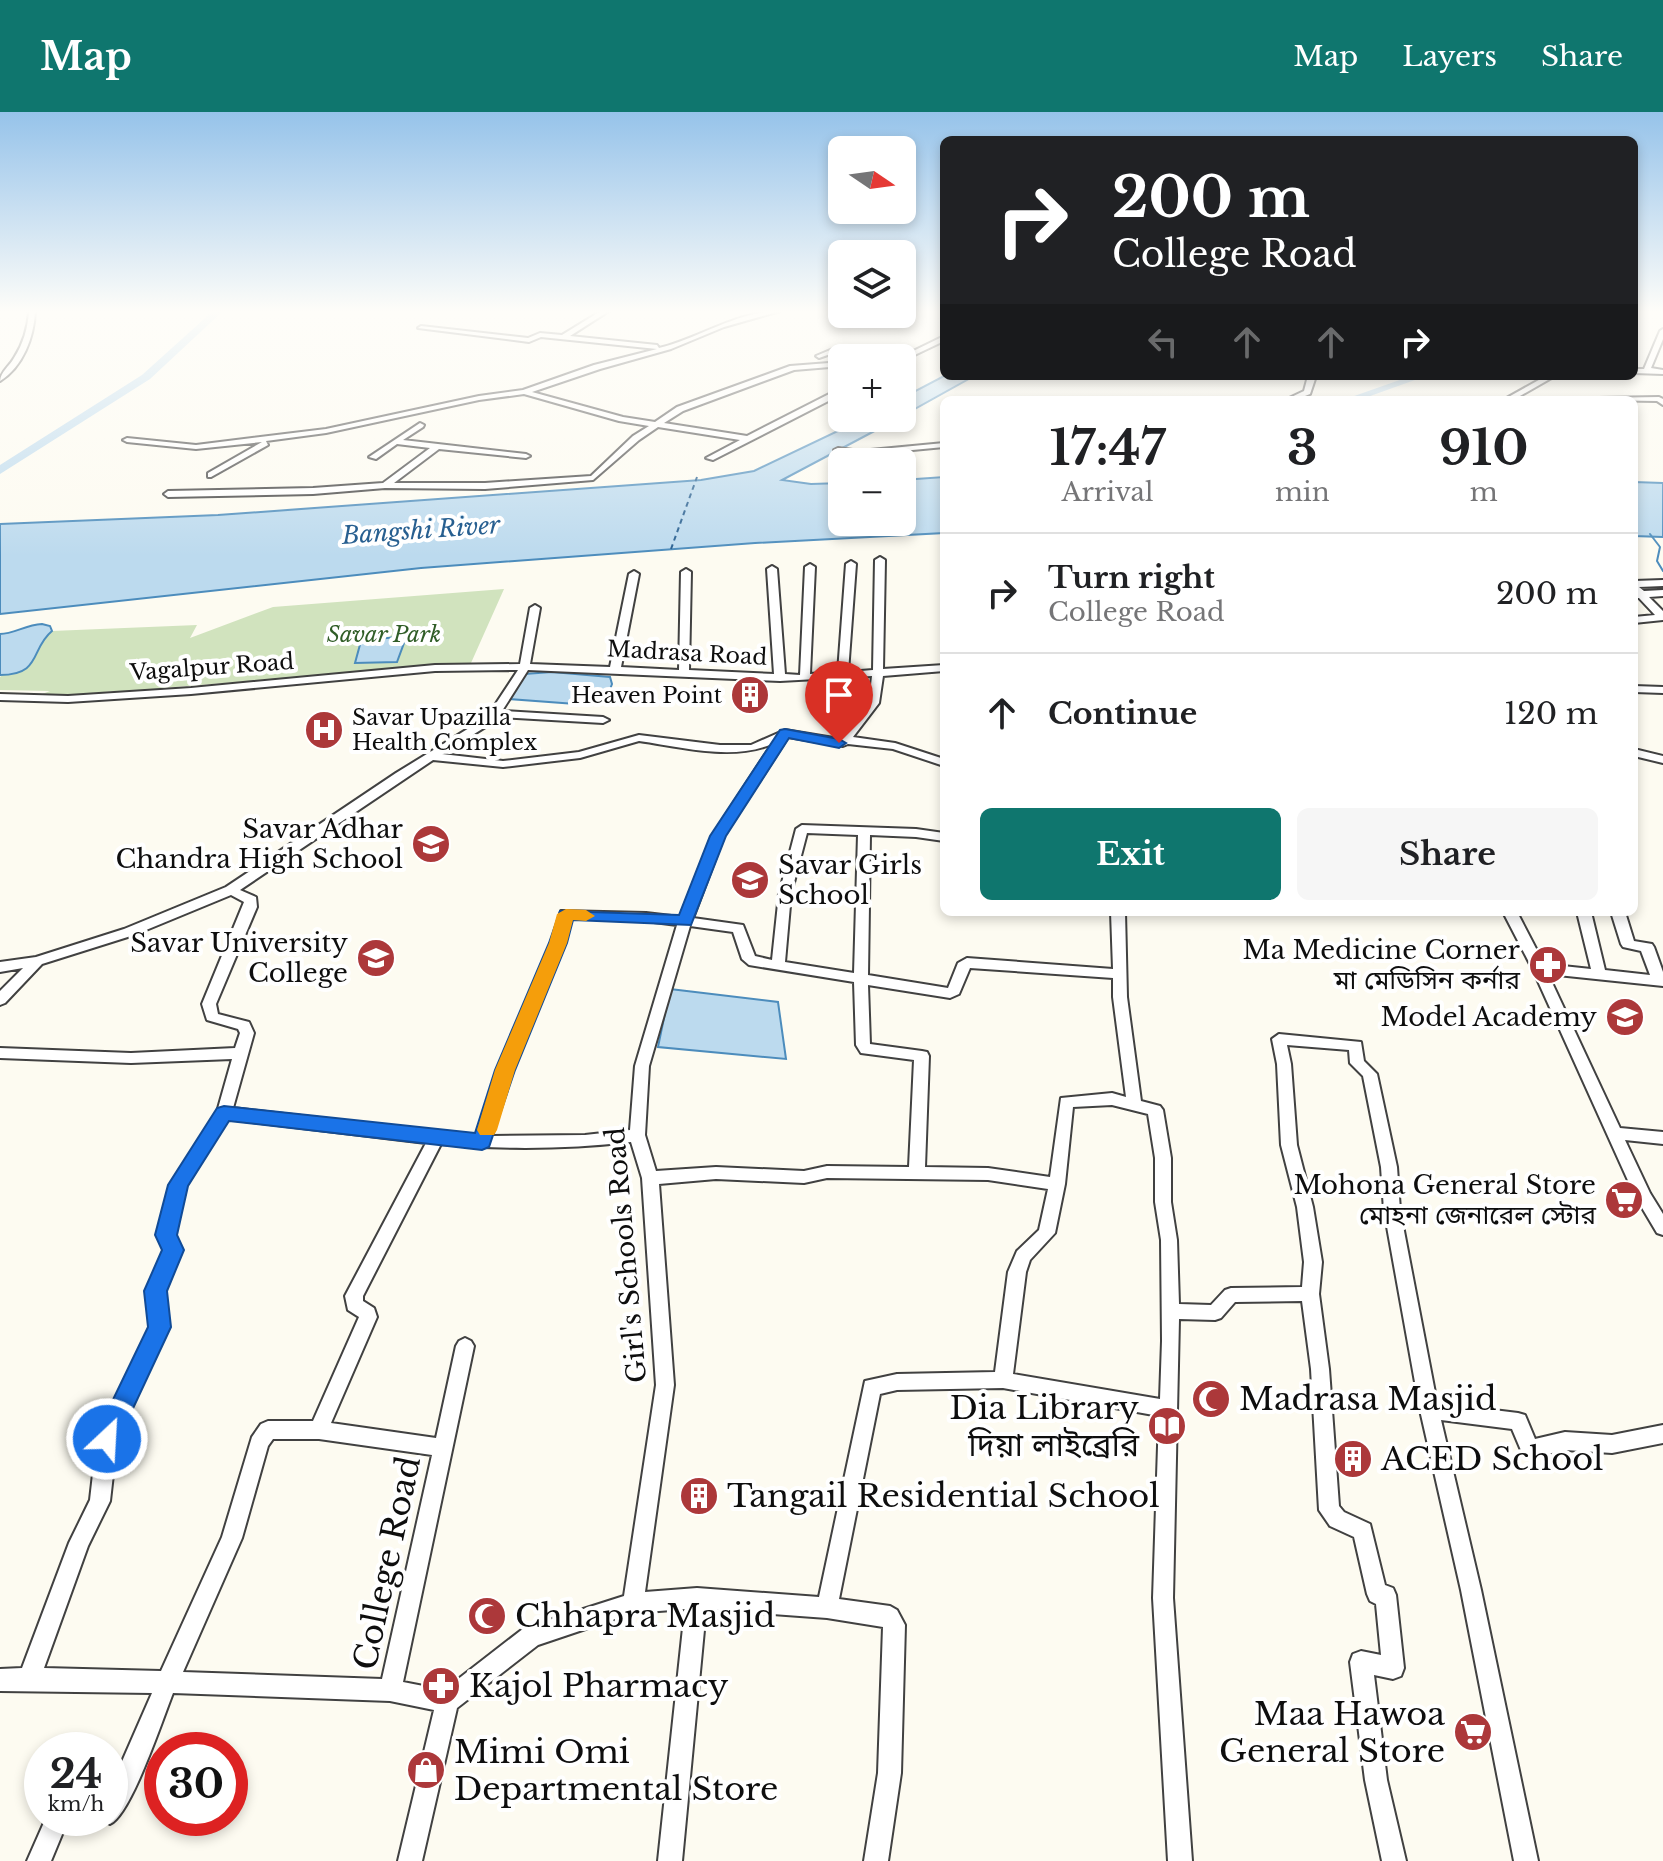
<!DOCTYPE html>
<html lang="en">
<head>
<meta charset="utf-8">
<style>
  :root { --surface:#fff; --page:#f6f6f6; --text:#202124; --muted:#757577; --line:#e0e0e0; --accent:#0f766e }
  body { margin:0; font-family:"Libre Baskerville","Noto Sans Bengali",serif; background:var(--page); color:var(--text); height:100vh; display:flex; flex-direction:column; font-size:30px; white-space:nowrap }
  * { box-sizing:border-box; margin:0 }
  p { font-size:26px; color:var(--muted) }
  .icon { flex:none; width:44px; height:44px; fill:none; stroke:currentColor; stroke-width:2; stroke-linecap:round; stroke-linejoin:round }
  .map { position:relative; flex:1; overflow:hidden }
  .drawer { position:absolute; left:940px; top:284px; width:698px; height:520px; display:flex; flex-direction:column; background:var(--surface); border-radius:12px; box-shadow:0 4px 12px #0003 }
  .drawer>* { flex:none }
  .hud { position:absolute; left:940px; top:24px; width:698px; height:244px; border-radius:12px; box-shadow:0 4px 12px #0003; background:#202124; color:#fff; overflow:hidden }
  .needle { width:52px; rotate:103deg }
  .buttons { position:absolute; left:828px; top:24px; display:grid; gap:16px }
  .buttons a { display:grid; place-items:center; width:88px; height:88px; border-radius:12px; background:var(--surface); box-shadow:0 4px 12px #0003; font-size:40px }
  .speed { position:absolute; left:24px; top:1620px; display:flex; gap:16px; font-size:40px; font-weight:700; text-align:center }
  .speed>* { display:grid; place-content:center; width:104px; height:104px; border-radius:50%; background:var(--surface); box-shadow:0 4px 12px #0003; line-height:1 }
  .speed small { font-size:20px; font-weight:400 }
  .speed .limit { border:12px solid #d22; background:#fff; color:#111 }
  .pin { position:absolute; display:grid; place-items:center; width:68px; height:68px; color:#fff; margin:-82px -34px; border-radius:50% 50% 50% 0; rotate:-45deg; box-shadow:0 0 8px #0007 }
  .pin .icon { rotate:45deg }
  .me { position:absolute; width:88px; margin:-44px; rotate:25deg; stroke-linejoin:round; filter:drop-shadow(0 0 6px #0008) }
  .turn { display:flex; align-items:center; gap:28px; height:168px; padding:0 40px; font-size:36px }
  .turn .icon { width:104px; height:104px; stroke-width:2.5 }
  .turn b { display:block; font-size:56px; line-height:68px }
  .lanes { display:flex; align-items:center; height:76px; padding:0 40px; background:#0003; justify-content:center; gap:40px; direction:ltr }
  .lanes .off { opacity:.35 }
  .eta { display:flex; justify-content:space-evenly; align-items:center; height:136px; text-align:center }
  .eta b { font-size:48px; font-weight:700; line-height:56px }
  .primary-button { display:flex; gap:16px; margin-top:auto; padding:16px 40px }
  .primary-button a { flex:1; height:92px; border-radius:12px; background:var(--accent); color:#fff; font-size:32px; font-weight:700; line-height:92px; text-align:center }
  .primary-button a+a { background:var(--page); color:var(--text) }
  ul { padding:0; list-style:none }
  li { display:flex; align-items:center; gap:24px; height:120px; padding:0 40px; border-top:2px solid var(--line) }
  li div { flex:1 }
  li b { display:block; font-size:30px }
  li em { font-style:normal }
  header { display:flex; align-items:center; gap:48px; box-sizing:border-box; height:112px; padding:0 40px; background:var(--accent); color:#fff }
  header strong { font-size:38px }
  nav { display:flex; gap:44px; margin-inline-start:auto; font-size:28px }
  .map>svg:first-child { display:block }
  .green { fill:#d1e3be }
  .water { fill:#bcdaee; stroke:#4c8cbc; stroke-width:2 }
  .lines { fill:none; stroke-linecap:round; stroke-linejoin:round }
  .stream { stroke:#4c8cbc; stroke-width:2 }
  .river { fill:#bcdaee; fill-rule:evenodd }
  .ferry { stroke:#275f90; stroke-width:2; stroke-dasharray:5 4; stroke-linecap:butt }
  .minor-casing { stroke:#414141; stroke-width:4 }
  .minor { fill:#fff; fill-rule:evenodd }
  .route { fill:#1a73e8; stroke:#114b97; stroke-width:2 }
  .slow { fill:#f59e0b }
  .labels { text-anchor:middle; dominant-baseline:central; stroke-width:8; stroke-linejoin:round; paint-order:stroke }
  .far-park-label { font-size:22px; font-style:italic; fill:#305d27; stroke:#fff }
  .far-street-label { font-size:22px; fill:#0e0e0e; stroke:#fff }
  .far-poi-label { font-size:22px; fill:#0e0e0e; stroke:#fff; text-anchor:end }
  .far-water-label { font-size:24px; font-style:italic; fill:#275f90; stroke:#fff }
  .poi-label { font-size:26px; fill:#0e0e0e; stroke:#fff; text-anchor:end }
  .street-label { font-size:26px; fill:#0e0e0e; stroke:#fff }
  .near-poi-label { font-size:32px; fill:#0e0e0e; stroke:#fff; text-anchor:start }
  .near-street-label { font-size:32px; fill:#0e0e0e; stroke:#fff }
</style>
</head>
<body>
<header>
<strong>Map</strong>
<nav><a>Map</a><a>Layers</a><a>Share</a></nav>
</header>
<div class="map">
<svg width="1663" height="1749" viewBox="0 0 1663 1749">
  <rect width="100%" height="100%" fill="#fdfbf1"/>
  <path class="green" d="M504 477 471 551 162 576 159 580 116 579 32 586 50 579 0 578V565L52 519 197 513 190 526 273 495Z"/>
  <g class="water">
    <path d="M944 264H974L902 304V286Z"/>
    <path d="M865 306H899L782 368 811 372 842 371V410H902V368L944 365V421L755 431 421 456 0 502V412L218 403 701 368 754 359Z"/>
    <path d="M1634 370 1663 371V425L1634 424Z"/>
    <path d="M42 512 50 514 52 519C30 537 42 563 0 563V522C14 522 25 513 42 512Z"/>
    <path d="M396 525 404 531 397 550 355 551 361 529Z"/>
    <path d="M552 560 610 565 612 572 606 588 589 593 509 587 524 562Z"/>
    <path d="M670 877 778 890 786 947 658 935Z"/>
  </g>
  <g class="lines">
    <path class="stream" d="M1650 422 1660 435 1657 449 1663 459"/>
    <g class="river">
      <path d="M213 199H223L150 267 0 362V353L142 263Z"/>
      <path d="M1411 264H1426L1359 288H1343Z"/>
    </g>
    <path class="ferry" d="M671 437 697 365"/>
    <g class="minor-casing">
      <g id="minor">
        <path d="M29 199H35C34 225 23 255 0 269 1 259 9 255 14 246 23 232 28 216 29 199Z"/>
        <path d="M601 199H609L570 224 657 233 659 236C700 226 737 199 780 199L724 215 671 237 600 257 532 280 623 305 655 310 677 295 790 254 842 250V254L794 258 683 299 664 311 747 324 839 277H842V282L713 348 706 346 740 328 658 315 639 328 593 368 485 377 385 376 313 382 168 385 164 382 168 379 313 376 383 371 430 336 397 332 376 347 369 345 420 311 424 313 423 315 403 328 526 342 530 344 526 346 439 337 394 371H485L591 364 633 324 649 314 619 309 524 282 479 288 326 321 266 329 268 333 211 365H208V361L262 330 196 337 127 330 123 328 127 326 196 333 326 317 479 284 523 278 594 253 657 237 541 225 529 230 418 216 421 214 528 226 540 221 562 223Z"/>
        <path d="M1663 217V227L1651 256 1663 258V262L1634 261V257H1644L1660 219Z"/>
        <path d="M944 224V229L902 249V246L836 240 819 246 816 244 835 236 903 244Z"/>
        <path d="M1308 264H1316L1310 282 1295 288H1285L1304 279Z"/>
        <path d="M1546 264H1555L1513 288H1503Z"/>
        <path d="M1659 285 1663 287V293L1657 289 1594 288 1598 286Z"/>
        <path d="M944 331V335L860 343 834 338 838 336 860 339Z"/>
        <path d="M880 445 885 448 883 557 944 553V559L883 564 879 591 853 625 895 631 944 647V654L893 637 848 632 843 634 788 625 724 724 693 806 743 813 755 844 772 848 779 782 796 717 802 713 916 717 944 721V729L916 725 870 723 868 863 948 876 958 851 967 846 1113 857 1111 800H1125L1127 885 1141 989 1160 994 1163 998 1171 1046V1090L1177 1128 1179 1192 1211 1193 1225 1178 1231 1176 1302 1175 1304 1150 1297 1095 1281 1033 1277 952 1272 927 1279 922 1361 930 1364 949 1377 962 1397 1055 1400 1098 1437 1291 1518 1301 1525 1303 1535 1327 1565 1320 1612 1323 1663 1313V1331L1612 1341 1565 1338 1530 1346 1523 1343 1512 1317 1441 1308 1481 1478 1538 1749H1514L1461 1478 1420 1298 1384 1098 1381 1055 1363 964 1350 951 1349 938 1287 933 1291 952 1297 1033 1313 1095 1322 1150 1319 1182 1329 1257 1339 1394 1344 1400 1370 1412 1385 1473 1393 1476 1396 1483 1404 1556 1401 1564 1393 1567 1374 1563 1387 1668 1406 1749H1382L1365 1668 1350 1550 1353 1542 1361 1539 1381 1543 1376 1492 1370 1489 1367 1482 1354 1425 1330 1414 1319 1398 1311 1257 1302 1189 1235 1190 1221 1206 1215 1208 1179 1207 1173 1486 1192 1749H1168L1153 1486 1159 1304 1003 1276 897 1278 880 1282 839 1487 890 1494 897 1498 905 1513 901 1661 888 1749H864L878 1661 883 1515 827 1506 706 1497 682 1749H658L685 1497 633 1501 538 1533 457 1596 422 1749H398L434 1598 390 1589 173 1581C163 1606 131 1703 110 1712L102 1708 101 1706H110V1677L152 1581 0 1579V1557L22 1556 69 1431 90 1388 97 1327 150 1215 147 1179 165 1138 158 1123 170 1073 217 1000 232 947 131 951 0 946V936L131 941 235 936 240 921 238 917 207 908 202 892 244 790 231 783 134 823 42 852 5 891 0 893V879L23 856 0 860V850L36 845 124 817 226 775 396 661 487 605 518 558 435 559 191 582 68 590 0 588V582L68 584 191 576 435 553 520 552 530 496 535 493 540 496 530 552 610 555 629 462 634 459 639 462 621 555 679 558 681 460 686 457 691 460 689 558 774 562 767 457 772 454 777 457 785 562 800 563 805 455 810 452 815 455 810 562 838 560 846 452 851 449 856 452 848 560 873 558 875 448ZM528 558 780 569 872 564 869 591 840 627 785 618 751 633H720L639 623 579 640 503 649 442 642 495 609 498 605 603 611 609 608 603 605 502 599ZM639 629C682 635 732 649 772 632L712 724 680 805 646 801 561 799 551 831 498 958 476 1024 233 996 254 921 249 910 218 902 216 892 257 795 256 785 240 778 433 648 503 655 580 646ZM807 721 858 723 854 861 785 850 791 782ZM571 806 646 809 677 813 635 954 630 1018 585 1023 492 1024 512 958 565 831ZM690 814 733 820 742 847 749 853 854 870 856 933 861 941 914 948 909 1055 827 1054 804 1059 716 1055 656 1059 645 1023 649 954ZM970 856 1113 866V885L1126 985 1112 981 1061 986 1050 1065 988 1056 925 1055 929 944 927 940 922 939 870 932 868 873 950 886 959 882ZM1112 993 1148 1002 1155 1046V1090L1161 1128 1162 1229 1160 1287 1013 1262 1026 1160 1030 1148 1055 1121 1065 1072 1073 995ZM228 1007 426 1031 345 1184 348 1198 359 1205 313 1309H268L261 1312 252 1325 222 1425 161 1559 44 1556 88 1434 110 1389 117 1327 168 1215 165 1179 181 1138 174 1123 186 1074ZM631 1030 642 1066 656 1273 624 1484 524 1516 444 1578 403 1570 474 1234 471 1229 465 1226 459 1229 456 1234 436 1326 331 1311 377 1205 374 1196 363 1189V1184L441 1032C504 1038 568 1037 631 1030ZM827 1066 988 1068 1048 1077 1039 1118 1017 1139 1008 1160 995 1260 897 1262 865 1269 819 1485 697 1476 645 1480 674 1273 659 1072 716 1067 804 1071ZM273 1327H319L432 1343 382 1567 183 1560 242 1426 268 1334Z"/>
        <path d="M1663 468V474L1639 475 1644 479 1663 478V484L1649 485 1663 499V508L1634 511V505L1655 503 1639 486H1634V469Z"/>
        <path d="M1634 574 1663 575V581L1634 580Z"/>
        <path d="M1634 637 1663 644V651L1634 644Z"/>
        <path d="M1503 800H1517L1544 852 1591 857 1577 800H1591L1605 858 1650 863 1641 839 1623 835 1621 832 1611 800H1625L1634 829 1652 832 1654 835 1663 860V874L1548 862 1620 1016 1663 1020V1032L1625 1028 1650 1081 1663 1102V1123L1657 1121 1635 1084 1532 856Z"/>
        <path d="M46 1706H80L76 1714 63 1720 51 1749H27Z"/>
      </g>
    </g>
    <use href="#minor" class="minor"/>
  </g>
  <linearGradient id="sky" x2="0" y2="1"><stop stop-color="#96c3ea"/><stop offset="0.45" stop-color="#fefdf9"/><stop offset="1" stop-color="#fefdf9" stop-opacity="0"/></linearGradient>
  <rect width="1663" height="444" fill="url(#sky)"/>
  <path class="route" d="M785 617 839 627 846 631 839 636 789 626 726 724 691 813 573 808 567 831 515 958 489 1035 482 1038 229 1009 188 1074 177 1123 184 1138 167 1179 171 1215 115 1335 107 1338 98 1335 94 1327 148 1215 144 1179 162 1138 155 1123 168 1073 217 996 224 994 475 1021 495 958 549 831 560 799 679 803 710 724 780 618Z"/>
  <path class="slow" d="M566 797 586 798 595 804 586 809 573 808 567 831 515 958 497 1018 494 1023H480L477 1018 495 958 549 831 557 802Z"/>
  <defs>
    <g id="building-disc" transform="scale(2)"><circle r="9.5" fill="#ac383a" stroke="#fff"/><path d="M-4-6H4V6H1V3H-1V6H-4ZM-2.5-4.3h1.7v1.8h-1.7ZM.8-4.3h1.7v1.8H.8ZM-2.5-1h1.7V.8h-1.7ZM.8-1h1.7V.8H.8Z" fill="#fff"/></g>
    <g id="hospital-disc" transform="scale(2)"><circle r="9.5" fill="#ac383a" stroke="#fff"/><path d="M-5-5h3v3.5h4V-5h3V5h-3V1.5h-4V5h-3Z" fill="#fff"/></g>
    <g id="school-disc" transform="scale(2)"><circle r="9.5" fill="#ac383a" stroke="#fff"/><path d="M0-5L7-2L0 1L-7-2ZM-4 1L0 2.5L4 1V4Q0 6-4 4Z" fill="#fff"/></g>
    <g id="university-disc" transform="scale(2)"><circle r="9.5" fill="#ac383a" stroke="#fff"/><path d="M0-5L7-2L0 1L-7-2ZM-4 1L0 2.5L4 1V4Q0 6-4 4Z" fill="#fff"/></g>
    <g id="pharmacy-disc" transform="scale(2)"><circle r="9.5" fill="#ac383a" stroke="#fff"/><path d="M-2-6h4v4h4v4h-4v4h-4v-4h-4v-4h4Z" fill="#fff"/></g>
    <g id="supermarket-disc" transform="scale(2)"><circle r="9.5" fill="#ac383a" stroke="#fff"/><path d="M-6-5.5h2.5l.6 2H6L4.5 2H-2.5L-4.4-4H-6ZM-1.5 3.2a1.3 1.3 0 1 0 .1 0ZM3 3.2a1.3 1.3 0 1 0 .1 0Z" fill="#fff"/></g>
    <g id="mosque-disc" transform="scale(2)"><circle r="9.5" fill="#ac383a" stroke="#fff"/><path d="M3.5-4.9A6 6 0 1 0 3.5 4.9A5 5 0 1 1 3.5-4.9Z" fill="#fff"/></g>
    <g id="library-disc" transform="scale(2)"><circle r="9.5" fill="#ac383a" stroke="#fff"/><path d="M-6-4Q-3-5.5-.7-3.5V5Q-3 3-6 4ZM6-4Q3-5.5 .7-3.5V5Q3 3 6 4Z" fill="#fff"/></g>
    <g id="shop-disc" transform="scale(2)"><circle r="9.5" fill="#ac383a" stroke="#fff"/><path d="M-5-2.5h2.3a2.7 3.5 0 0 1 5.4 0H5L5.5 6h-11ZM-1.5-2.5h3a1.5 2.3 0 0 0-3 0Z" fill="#fff"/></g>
  </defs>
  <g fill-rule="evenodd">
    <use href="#building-disc" x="750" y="583"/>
    <use href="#hospital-disc" x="324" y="618"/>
    <use href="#school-disc" x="431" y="732"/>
    <use href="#school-disc" x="750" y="768"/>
    <use href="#university-disc" x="376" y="846"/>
    <use href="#pharmacy-disc" x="1548" y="853"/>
    <use href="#school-disc" x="1625" y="905"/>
    <use href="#supermarket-disc" x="1624" y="1088"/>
    <use href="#mosque-disc" x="1211" y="1287"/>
    <use href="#library-disc" x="1167" y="1314"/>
    <use href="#building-disc" x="1353" y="1347"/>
    <use href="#building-disc" x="699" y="1384"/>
    <use href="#mosque-disc" x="487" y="1504"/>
    <use href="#pharmacy-disc" x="441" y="1574"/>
    <use href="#supermarket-disc" x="1473" y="1620"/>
    <use href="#shop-disc" x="426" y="1658"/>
  </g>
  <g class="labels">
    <g class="far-park-label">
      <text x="384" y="522">Savar Park</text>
    </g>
    <g class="far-street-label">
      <text transform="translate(687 541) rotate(3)">Madrasa Road</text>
      <text transform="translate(212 555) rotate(-4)">Vagalpur Road</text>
    </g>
    <g class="far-poi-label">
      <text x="722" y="583">Heaven Point</text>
      <text x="352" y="605" text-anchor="start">Savar Upazilla<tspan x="352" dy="25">Health Complex</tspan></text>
    </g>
    <g class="far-water-label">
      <text transform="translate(421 418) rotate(-4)">Bangshi River</text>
    </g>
    <g class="poi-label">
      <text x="403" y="717">Savar Adhar<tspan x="403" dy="30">Chandra High School</tspan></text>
      <text x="778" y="753" text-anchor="start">Savar Girls<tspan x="778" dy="30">School</tspan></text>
      <text x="348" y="831">Savar University<tspan x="348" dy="30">College</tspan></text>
      <text x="1520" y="838">Ma Medicine Corner<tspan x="1520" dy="30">মা মেডিসিন কর্নার</tspan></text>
      <text x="1597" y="905">Model Academy</text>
      <text x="1596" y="1073">Mohona General Store<tspan x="1596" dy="30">মোহনা জেনারেল স্টোর</tspan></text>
    </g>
    <g class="street-label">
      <text transform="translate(626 1143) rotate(-95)">Girl's Schools Road</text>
    </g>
    <g class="near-poi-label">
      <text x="1239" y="1287">Madrasa Masjid</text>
      <text x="1139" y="1296" text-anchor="end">Dia Library<tspan x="1139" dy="37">দিয়া লাইব্রেরি</tspan></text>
      <text x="1381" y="1347">ACED School</text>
      <text x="727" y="1384">Tangail Residential School</text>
      <text x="515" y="1504">Chhapra Masjid</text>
      <text x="469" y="1574">Kajol Pharmacy</text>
      <text x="1445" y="1602" text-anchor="end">Maa Hawoa<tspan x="1445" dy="37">General Store</tspan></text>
      <text x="454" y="1640">Mimi Omi<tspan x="454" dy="37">Departmental Store</tspan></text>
    </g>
    <g class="near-street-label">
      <text transform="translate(387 1451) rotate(-78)">College Road</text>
    </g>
  </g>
</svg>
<div class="buttons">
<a><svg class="needle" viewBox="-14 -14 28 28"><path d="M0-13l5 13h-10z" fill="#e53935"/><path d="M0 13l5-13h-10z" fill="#757577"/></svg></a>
<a><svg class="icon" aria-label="layers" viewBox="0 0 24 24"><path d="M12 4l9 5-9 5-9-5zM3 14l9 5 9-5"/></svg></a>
<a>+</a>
<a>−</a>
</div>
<div class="speed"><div>24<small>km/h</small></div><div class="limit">30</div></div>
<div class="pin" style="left:839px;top:631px;background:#d93025"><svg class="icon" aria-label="arrive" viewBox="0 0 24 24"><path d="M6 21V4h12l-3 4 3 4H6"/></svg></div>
<svg class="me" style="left:107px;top:1327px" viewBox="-20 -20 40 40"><circle r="17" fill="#1a73e8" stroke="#fff" stroke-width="3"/><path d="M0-11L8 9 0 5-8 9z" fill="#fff"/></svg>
<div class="hud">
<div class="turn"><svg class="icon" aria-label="right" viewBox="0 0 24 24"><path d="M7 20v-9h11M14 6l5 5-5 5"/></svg><div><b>200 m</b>College Road</div></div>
<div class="lanes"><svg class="icon off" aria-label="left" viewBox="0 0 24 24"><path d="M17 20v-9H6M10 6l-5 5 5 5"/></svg><svg class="icon off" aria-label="ahead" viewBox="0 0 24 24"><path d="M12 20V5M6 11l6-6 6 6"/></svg><svg class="icon off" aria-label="ahead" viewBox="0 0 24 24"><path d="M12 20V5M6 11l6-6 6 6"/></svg><svg class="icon" aria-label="right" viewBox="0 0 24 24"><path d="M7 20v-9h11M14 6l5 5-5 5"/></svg></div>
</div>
<section class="drawer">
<div class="eta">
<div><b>17:47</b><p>Arrival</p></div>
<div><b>3</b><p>min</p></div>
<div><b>910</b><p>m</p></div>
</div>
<ul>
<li><svg class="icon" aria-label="right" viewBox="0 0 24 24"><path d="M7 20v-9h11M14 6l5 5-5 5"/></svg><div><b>Turn right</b><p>College Road</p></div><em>200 m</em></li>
<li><svg class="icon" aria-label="ahead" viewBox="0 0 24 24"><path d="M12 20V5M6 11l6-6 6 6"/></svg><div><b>Continue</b></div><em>120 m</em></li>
</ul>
<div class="primary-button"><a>Exit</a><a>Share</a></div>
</section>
</div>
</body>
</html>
